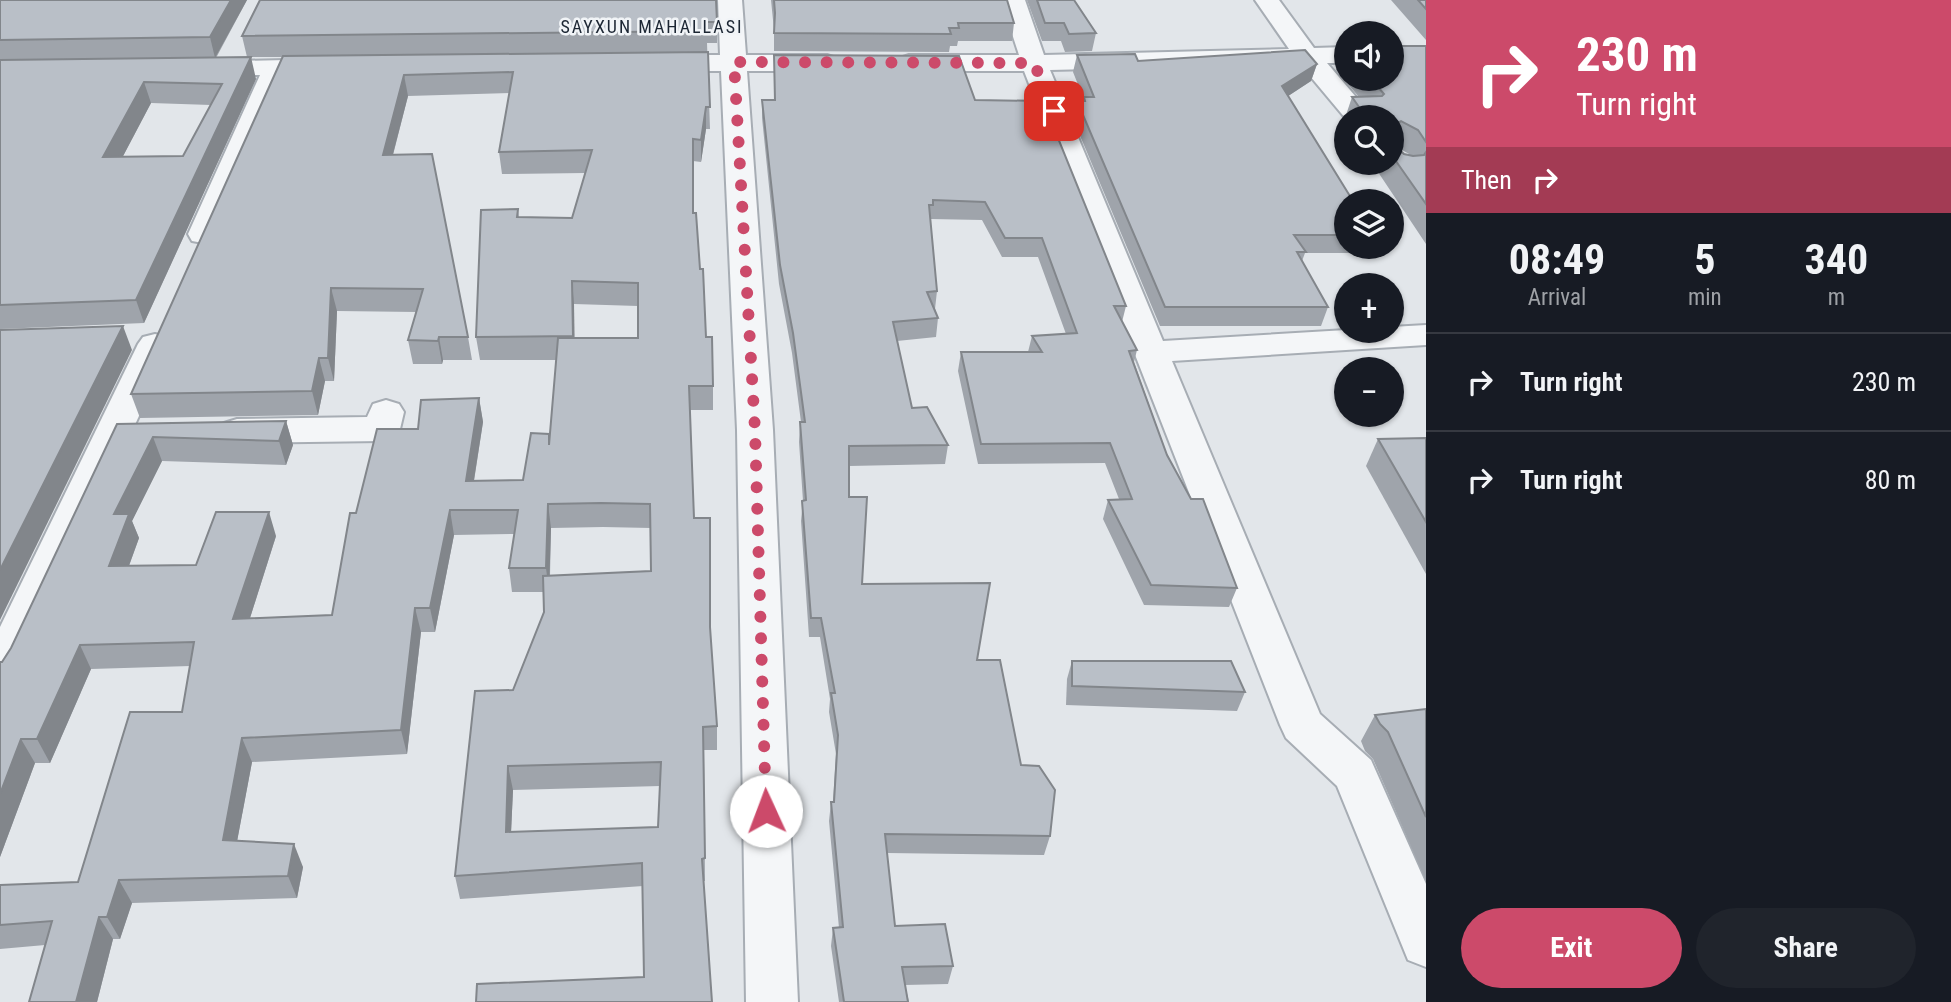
<!DOCTYPE html>
<html lang="en">
<head>
<meta charset="utf-8">
<style>
  :root { --surface:#171b24; --page:#20242c; --text:#f1f3f6; --muted:#9ea1a6; --line:#363941; --accent:#cc4a6a }
  body { margin:0; font-family:"Roboto Condensed",sans-serif; background:var(--page); color:var(--text); height:100vh; display:flex; flex-direction:column; font-size:26px; white-space:nowrap }
  * { box-sizing:border-box; margin:0 }
  p { font-size:23px; color:var(--muted) }
  .icon { flex:none; width:38px; height:38px; fill:none; stroke:currentColor; stroke-width:2; stroke-linecap:round; stroke-linejoin:round }
  .map { position:relative; flex:1; overflow:hidden }
  .drawer { display:flex; flex-direction:column; background:var(--surface); width:525px }
  .drawer>* { flex:none }
  .banner { background:#cc4a6a; color:#fff; overflow:hidden }
  .buttons { position:absolute; left:1334px; top:21px; display:grid; gap:14px }
  .buttons a { display:grid; place-items:center; width:70px; height:70px; border-radius:50%; background:var(--surface); box-shadow:0 2px 5px #0004; font-size:35px }
  .pin { position:absolute; display:grid; place-items:center; width:60px; height:60px; color:#fff; margin:-30px; border-radius:14px; box-shadow:0 4px 10px #0006 }
  .me { position:absolute; width:77px; margin:-38px; rotate:358deg; stroke-linejoin:round; filter:drop-shadow(0 0 5px #0008) }
  .turn { display:flex; align-items:center; gap:24px; height:147px; padding:0 35px; font-size:32px }
  .turn .icon { width:91px; height:91px; stroke-width:2.5 }
  .turn b { display:block; font-size:49px; line-height:60px }
  .then { display:flex; align-items:center; height:66px; padding:0 35px; background:#0003; gap:14px; font-size:26px }
  .eta { display:flex; justify-content:space-evenly; align-items:center; height:119px; text-align:center }
  .eta b { font-size:42px; font-weight:700; line-height:49px }
  .primary-button { display:flex; gap:14px; margin-top:auto; padding:14px 35px }
  .primary-button a { flex:1; height:80px; border-radius:42px; background:var(--accent); color:#fff; font-size:28px; font-weight:700; line-height:80px; text-align:center }
  .primary-button a+a { background:var(--page); color:var(--text) }
  ul { padding:0; list-style:none }
  li { display:flex; align-items:center; gap:21px; height:98px; padding:0 35px; border-top:2px solid var(--line) }
  li div { flex:1 }
  li b { display:block; font-size:26px }
  li em { font-style:normal }
  main { display:flex; flex:1; min-height:0 }
  .map>svg:first-child { display:block }
  .lines { fill:none; stroke-linecap:round; stroke-linejoin:round }
  .minor-casing { stroke:#a7adb4; stroke-width:4 }
  .minor { fill:#f4f6f8; fill-rule:evenodd }
  .wall { fill:#9fa4ab; fill-rule:evenodd }
  .shaded-wall { fill:#82868b }
  .building { fill:#b9bfc7; stroke:#82868b; stroke-width:2; fill-rule:evenodd }
  .route { stroke:#cc4a6a; stroke-width:12; stroke-dasharray:0 21.6 }
  .labels { text-anchor:middle; dominant-baseline:central; stroke-width:5; stroke-linejoin:round; paint-order:stroke }
  .far-neighbourhood-label { font-size:18px; letter-spacing:2px; fill:#1c2633; stroke:#f1f4f7 }
</style>
</head>
<body>
<main>
<div class="map">
<svg width="1426" height="1002" viewBox="0 0 1426 1002">
  <rect width="100%" height="100%" fill="#e2e6ea"/>
  <g class="lines">
    <g class="minor-casing">
      <g id="minor">
        <path d="M718 0H742L746 55H827L836 58 840 63 836 68 827 71H747L773 430 798 1002H746L737 430 721 71H657L648 68 644 63 648 58 657 55H720Z"/>
        <path d="M1001 0H1025L1044 55 1289 49 1255 0H1279L1314 48 1346 47V63H1327L1373 117 1346 119 1300 64 1050 70 1163 341 1346 330 1391 331V327L1426 325V345L1172 361 1320 714 1371 760 1426 884V967L1408 960 1337 786 1286 738 1280 725 1024 71H909L900 68 896 63 900 58 909 55H1019Z"/>
        <path d="M330 59 339 61 343 67 339 73 287 75 218 234 214 241 203 243 192 241 188 234 260 75 202 76 193 74 189 68 193 62Z"/>
        <path d="M155 334 167 337 172 344 22 671 15 683 0 688V627L138 344 143 337Z"/>
        <path d="M386 400 399 404 404 412 400 429 395 437 382 441 237 443 224 439 219 431 224 423 237 419 367 417 373 404Z"/>
      </g>
    </g>
    <use href="#minor" class="minor"/>
  </g>
  <g class="wall">
    <path d="M0 0H247L216 58 256 79 144 323 0 329ZM151 103 211 105 183 156H123Z"/>
    <path d="M771 0H1007L1014 23 1012 41H958L957 46H950L949 52 774 51V30Z"/>
    <path d="M1027 0H1074L1096 33 1092 51 1065 52 1061 41H1042Z"/>
    <path d="M1391 0H1426V40Z"/>
    <path d="M717 22V43H707L710 129H706L701 162 693 161V213L706 337 713 386V410H690L694 518 710 628 717 726V750H704L705 881H703L644 977 643 886 460 899 455 876 513 690 544 612 543 592H512L509 568 514 534 454 535 435 632H421L407 754 252 762 237 841 303 867 297 898 132 903 120 939H113L97 1002H29L45 945 0 949V885L78 882 182 712 190 666 91 669 50 763H35L0 857 2 662 11 648 117 424 286 421 293 445 286 465 162 461 132 521 139 538 129 566 196 565 276 536 250 618 332 615 356 513 418 429 479 398 483 422 474 481 523 480 550 438 556 360H480L476 337 518 209 519 217 572 218 585 173 502 174 499 152 510 93 408 96 393 155 468 337 472 360H443L442 364H413L408 340 417 312 337 311 334 381H325L318 415 140 418 131 394 283 57H247L242 36ZM574 304 638 306V338H574ZM603 527 651 528V571L550 576 551 528ZM660 786 658 827 511 832 513 790Z"/>
    <path d="M1426 46V244L1372 163H1391V117L1359 97 1336 70 1344 47H1346V79H1391ZM1397 147 1409 154V155L1404 154Z"/>
    <path d="M774 55 975 100 1126 306 1122 322 1137 350 1134 362 1167 455 1237 588 1229 607 1144 605 1103 519 1108 500 1119 499 1105 463 978 464 958 371 961 352H1028L1032 336 1066 334 1038 257H1002L982 220 931 219V224L937 291 935 309 938 318 936 337 897 341 912 408 948 445 945 464 849 466V497L862 584 977 660 1050 836 1044 855 887 853 895 926 953 966 948 984 905 985 909 1002H839L831 946 833 928H839L829 821 831 802H833L836 754 829 712 830 699 820 637H809L801 521 803 501 799 442 800 422H801L792 353 779 284 762 118V100H774Z"/>
    <path d="M1077 55 1138 61 1317 64 1311 81 1288 96 1346 201V247H1369L1367 253H1305L1302 261 1328 307 1321 326H1160L1073 119 1077 101H1083V97L1073 72Z"/>
    <path d="M1352 97 1366 117H1346V123L1344 121Z"/>
    <path d="M1426 438V574L1366 466 1378 439Z"/>
    <path d="M1072 661 1245 692 1237 711 1066 705 1067 679Z"/>
    <path d="M1426 710V881L1373 759 1365 751 1361 741 1375 715Z"/>
  </g>
  <g class="shaded-wall">
    <path d="M231 0H247L215 58 210 37Z"/>
    <path d="M251 57 256 79 144 323 136 300Z"/>
    <path d="M1317 64 1311 81 1276 104 1282 86Z"/>
    <path d="M404 75 408 96 387 177 383 155Z"/>
    <path d="M144 82 151 103 111 179 103 157Z"/>
    <path d="M706 107V129L701 162V140Z"/>
    <path d="M1401 121 1395 137H1397L1391 153V138L1397 123Z"/>
    <path d="M572 281 574 304 575 360 573 336Z"/>
    <path d="M331 288 337 311 334 381 328 358Z"/>
    <path d="M123 326 132 350 0 620V570Z"/>
    <path d="M439 337 443 360 442 364 438 341Z"/>
    <path d="M319 358 325 381 318 415 312 391Z"/>
    <path d="M479 398 483 422 470 505 466 481Z"/>
    <path d="M286 421 293 445 286 465 279 441Z"/>
    <path d="M153 437 162 461 132 521 139 538 120 590 109 566 114 514Z"/>
    <path d="M548 504 551 528 549 592 546 568Z"/>
    <path d="M450 510 454 535 435 632 430 608Z"/>
    <path d="M269 512 276 536 242 643 233 619Z"/>
    <path d="M415 608 421 632 407 754 401 730Z"/>
    <path d="M80 645 91 669 50 763 37 739Z"/>
    <path d="M242 738 252 762 233 863 223 840Z"/>
    <path d="M21 739 35 763 0 857V794Z"/>
    <path d="M508 766 513 790 510 855 506 832Z"/>
    <path d="M294 844 303 867 297 898 288 876Z"/>
    <path d="M119 880 132 903 120 939 107 917Z"/>
    <path d="M99 917 113 939 97 1002H76Z"/>
  </g>
  <g class="building">
    <path d="M0 0H231L210 37 0 40Z"/>
    <path d="M260 0H716L717 22H707V31L242 36Z"/>
    <path d="M774 0H1007L1014 23H958L959 28H949L951 34 774 33 775 13Z"/>
    <path d="M1037 0H1074L1096 33 1069 34 1064 23H1045Z"/>
    <path d="M1418 0H1426V9Z"/>
    <path d="M1391 46H1426V142L1418 130 1401 121 1397 123V137L1391 138V117H1366L1352 97 1382 96 1384 94 1371 79H1391Z"/>
    <path d="M1305 50 1317 64 1282 86 1353 201H1346V235H1294L1306 252H1297L1328 307H1165L1077 101H1085L1084 97H1094L1077 55 1135 54 1138 61Z"/>
    <path d="M708 52 710 107H706L701 140 693 139V213H696L700 269H703L706 337H712L713 386H689L694 518H710V627L717 726 703 727 705 858 702 859 712 1002H476L477 984 644 977 642 863 455 876 475 691 513 690 544 612 543 576 651 571 650 504 601 503 548 504 546 568H509L518 510H450L430 608H415L401 730 242 738 223 840 294 844 288 876 119 880 107 917H99L76 1002H29L52 921 0 925V885L78 882 130 712H182L194 642 80 645 37 739H21L0 794V662H2L11 648 117 424 286 421 279 441 153 437 114 514H129L109 566 196 565 216 512H269L233 619 332 615 350 513H356L377 429H418L421 400 479 398 466 481 523 480 531 433 549 434V445L558 338H638V283L572 281 573 336 476 337 481 210 518 209 517 217 572 218 592 150 499 152 513 72 404 75 383 155 432 154 468 337H439L438 341 408 340 423 289 331 288 328 358H319L312 391 131 394 283 56ZM661 762 658 827 506 832 508 766Z"/>
    <path d="M774 55 959 56 975 100 1043 101 1126 306H1114L1137 350 1129 351 1167 455 1191 499H1203L1237 588 1151 585 1108 500 1132 499 1110 443 981 444 961 352H1042L1032 336 1077 333 1042 238H1005L985 202 933 200V205H929L937 291 927 292 938 318 893 322 912 408 927 407 948 445 849 446V497H867L862 584 990 583 977 660H1000L1021 765 1039 766 1055 790 1050 836 885 834 895 926 945 924 953 966 902 967 908 1002H844L833 928 843 927 831 802H834L838 735 831 693H835L821 618H811L802 501 806 500 800 422H805L793 333 780 265 762 100H775Z"/>
    <path d="M251 57 136 300 0 305V60ZM144 82 222 84 183 156 103 157Z"/>
    <path d="M1391 142 1404 154 1413 156 1424 155 1426 152V204L1391 154Z"/>
    <path d="M123 326 0 570V330Z"/>
    <path d="M1426 438V522L1378 439Z"/>
    <path d="M1072 661H1231L1245 692 1072 686Z"/>
    <path d="M1426 709V817L1388 732 1380 724 1375 715Z"/>
  </g>
  <g class="lines">
    <path class="route" d="M766 811 755 430 734 62 1034 63 1054 111"/>
  </g>
  <g class="labels">
    <g class="far-neighbourhood-label">
      <text x="652" y="26">SAYXUN MAHALLASI</text>
    </g>
  </g>
</svg>
<div class="buttons">
<a><svg class="icon" aria-label="sound" viewBox="0 0 24 24"><path d="M4 9h4l5-4v14l-5-4H4zM17 9q2 3 0 6"/></svg></a>
<a><svg class="icon" aria-label="search" viewBox="0 0 24 24"><circle cx="10" cy="10" r="6"/><path d="M15 15l6 6"/></svg></a>
<a><svg class="icon" aria-label="layers" viewBox="0 0 24 24"><path d="M12 4l9 5-9 5-9-5zM3 14l9 5 9-5"/></svg></a>
<a>+</a>
<a>−</a>
</div>
<div class="pin" style="left:1054px;top:111px;background:#d93025"><svg class="icon" aria-label="arrive" viewBox="0 0 24 24"><path d="M6 21V4h12l-3 4 3 4H6"/></svg></div>
<svg class="me" style="left:766px;top:811px" viewBox="-20 -20 40 40"><circle r="19" fill="#fff"/><path d="M0-13L10 11 0 6-10 11z" fill="#cc4a6a"/></svg>
</div>
<section class="drawer">
<div class="banner">
<div class="turn"><svg class="icon" aria-label="right" viewBox="0 0 24 24"><path d="M7 20v-9h11M14 6l5 5-5 5"/></svg><div><b>230 m</b>Turn right</div></div>
<div class="then">Then<svg class="icon" aria-label="right" viewBox="0 0 24 24"><path d="M7 20v-9h11M14 6l5 5-5 5"/></svg></div>
</div>
<div class="eta">
<div><b>08:49</b><p>Arrival</p></div>
<div><b>5</b><p>min</p></div>
<div><b>340</b><p>m</p></div>
</div>
<ul>
<li><svg class="icon" aria-label="right" viewBox="0 0 24 24"><path d="M7 20v-9h11M14 6l5 5-5 5"/></svg><div><b>Turn right</b></div><em>230 m</em></li>
<li><svg class="icon" aria-label="right" viewBox="0 0 24 24"><path d="M7 20v-9h11M14 6l5 5-5 5"/></svg><div><b>Turn right</b></div><em>80 m</em></li>
</ul>
<div class="primary-button"><a>Exit</a><a>Share</a></div>
</section>
</main>
</body>
</html>
